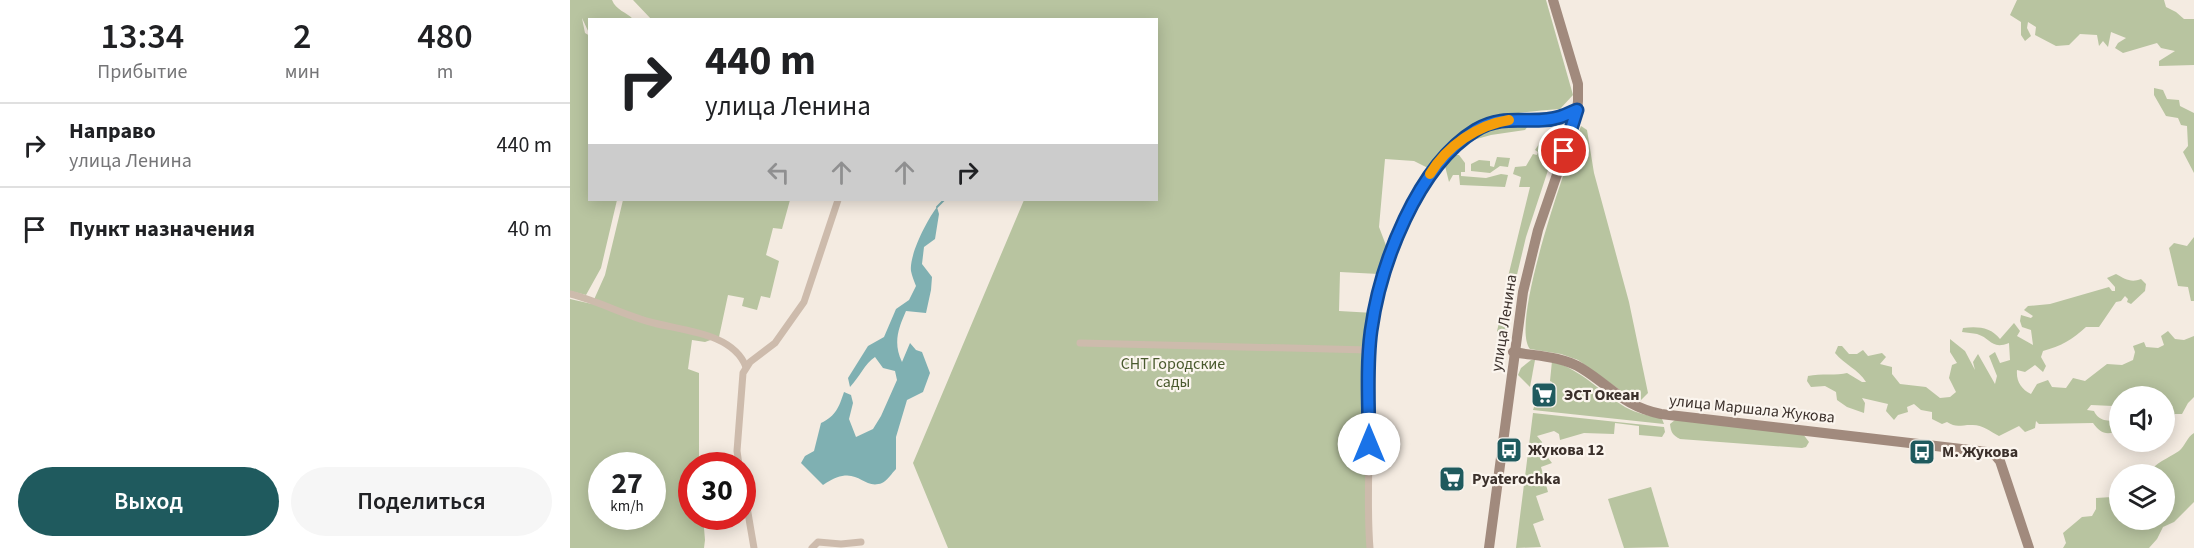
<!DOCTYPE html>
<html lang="ru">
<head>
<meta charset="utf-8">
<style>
  :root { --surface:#fff; --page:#f6f6f6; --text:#202124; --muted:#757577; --line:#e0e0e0; --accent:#1f5a5e }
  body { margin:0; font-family:"Source Sans 3",sans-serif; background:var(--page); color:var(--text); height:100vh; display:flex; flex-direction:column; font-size:22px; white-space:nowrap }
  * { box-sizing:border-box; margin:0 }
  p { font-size:20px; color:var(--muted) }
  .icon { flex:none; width:33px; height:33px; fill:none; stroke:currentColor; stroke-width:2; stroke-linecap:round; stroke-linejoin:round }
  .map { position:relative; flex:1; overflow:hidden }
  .sheet { display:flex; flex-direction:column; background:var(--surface); width:570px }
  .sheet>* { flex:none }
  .guide { position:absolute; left:18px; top:18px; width:570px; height:183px; border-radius:0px; box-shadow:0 3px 15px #0003; background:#fff; color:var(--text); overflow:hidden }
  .controls { position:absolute; left:1539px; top:386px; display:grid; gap:12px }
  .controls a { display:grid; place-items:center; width:66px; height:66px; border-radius:50%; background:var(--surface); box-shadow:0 3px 15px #0003; font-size:30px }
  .speed { position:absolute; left:18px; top:452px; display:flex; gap:12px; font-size:30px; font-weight:700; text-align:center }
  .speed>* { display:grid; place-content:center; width:78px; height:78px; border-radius:50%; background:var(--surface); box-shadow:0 3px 15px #0003; line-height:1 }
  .speed small { font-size:15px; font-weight:400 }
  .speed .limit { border:9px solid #d22; background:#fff; color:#111 }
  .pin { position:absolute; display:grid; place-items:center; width:51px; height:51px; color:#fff; margin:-26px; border:3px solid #fff; border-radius:50%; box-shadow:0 2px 6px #0007 }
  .me { position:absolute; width:66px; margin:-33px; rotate:0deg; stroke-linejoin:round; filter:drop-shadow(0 0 4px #0008) }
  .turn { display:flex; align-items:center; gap:21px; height:126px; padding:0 18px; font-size:27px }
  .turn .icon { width:78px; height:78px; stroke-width:2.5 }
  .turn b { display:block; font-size:42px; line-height:51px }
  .lanes { display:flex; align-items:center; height:57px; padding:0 18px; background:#0003; justify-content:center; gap:30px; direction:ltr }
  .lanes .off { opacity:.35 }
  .eta { display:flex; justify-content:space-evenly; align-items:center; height:102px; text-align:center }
  .eta b { font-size:36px; font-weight:600; line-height:42px }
  .button { display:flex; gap:12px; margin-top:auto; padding:12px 18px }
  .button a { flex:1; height:69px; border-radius:36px; background:var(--accent); color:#fff; font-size:24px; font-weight:600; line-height:69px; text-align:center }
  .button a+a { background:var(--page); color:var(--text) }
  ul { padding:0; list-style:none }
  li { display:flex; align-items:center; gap:18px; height:84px; padding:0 18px; border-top:2px solid var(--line) }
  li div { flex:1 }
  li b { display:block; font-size:22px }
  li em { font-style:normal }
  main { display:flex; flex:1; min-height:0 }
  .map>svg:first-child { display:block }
  .green { fill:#b8c4a0; fill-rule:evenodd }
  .water { fill:#7fb0b2 }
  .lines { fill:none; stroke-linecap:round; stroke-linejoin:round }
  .stream { stroke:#7fb0b2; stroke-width:2 }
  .minor { stroke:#cdbbac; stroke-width:7 }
  .secondary { stroke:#a18a7d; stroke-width:10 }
  .route-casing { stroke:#114b97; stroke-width:15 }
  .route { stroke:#1a73e8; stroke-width:10 }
  .slow { stroke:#f59e0b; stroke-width:10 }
  .labels { text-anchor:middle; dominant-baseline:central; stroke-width:4.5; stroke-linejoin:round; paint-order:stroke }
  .street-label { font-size:16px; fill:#3b302b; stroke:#fbf5ee }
  .park-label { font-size:16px; fill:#4a5a2e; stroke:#fbf5ee }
  .poi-label { font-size:16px; font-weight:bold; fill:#3b302b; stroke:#fbf5ee; text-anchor:start }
</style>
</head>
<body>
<main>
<section class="sheet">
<div class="eta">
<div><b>13:34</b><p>Прибытие</p></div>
<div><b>2</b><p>мин</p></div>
<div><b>480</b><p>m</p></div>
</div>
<ul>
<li><svg class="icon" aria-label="right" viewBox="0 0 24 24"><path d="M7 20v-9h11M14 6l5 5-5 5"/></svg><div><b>Направо</b><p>улица Ленина</p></div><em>440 m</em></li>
<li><svg class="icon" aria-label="arrive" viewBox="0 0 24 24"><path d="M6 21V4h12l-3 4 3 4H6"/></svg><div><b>Пункт назначения</b></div><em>40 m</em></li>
</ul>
<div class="button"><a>Выход</a><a>Поделиться</a></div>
</section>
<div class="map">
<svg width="1624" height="548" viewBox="0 0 1624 548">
  <rect width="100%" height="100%" fill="#f4ebe1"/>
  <g class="green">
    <path d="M0 0H42C46 10 56 12 63 19L20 20 19 33 12 18 15 33 20 36V200H47L31 268 16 295 0 291Z"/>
    <path d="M63 0H976L1003 95 990 109C931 114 895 115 858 168L844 161 815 159 809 227 817 248 809 274 770 272 769 311 804 313 801 331 800 548H378L343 463 454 200H586V20H82Z"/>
    <path d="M1447 0H1594L1596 7 1606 12 1614 19H1624V65L1589 66V61L1605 51 1591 48 1587 43 1553 53 1545 48 1548 43 1556 38 1541 32 1538 47 1533 41 1529 46 1527 35 1510 34 1499 45 1486 46 1465 35 1466 27 1458 22 1457 28 1461 36 1455 41 1451 35V22L1440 15Z"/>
    <path d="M1584 88 1593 90 1597 99 1609 100 1610 106 1624 113V173L1613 152 1618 146 1617 126 1611 125 1608 118 1596 116 1584 95Z"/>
    <path d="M957 123 958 126 955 130 921 135 903 140 904 135C922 126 937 124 957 123Z"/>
    <path d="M1011 126 1017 130 1024 173 1059 302 1078 393 1068 403 1008 360 991 354 960 349C939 324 998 160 1011 126Z"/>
    <path d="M975 135 983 142 985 149 956 237 945 283 936 285 960 187H949L951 177 943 174 945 167 956 166 963 154 967 155 968 152 965 150Z"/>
    <path d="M882 155H889L895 163V172H891V176L916 178 931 174 938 175 935 187 890 185 889 175H883L879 182 874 162Z"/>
    <path d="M927 157 940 158 938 167 930 166 920 173 901 171V164L909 160 920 161V166L924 167Z"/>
    <path d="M53 200H220L212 229 203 228 196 255 209 261 200 298 191 296 187 310 172 306 174 298 158 295 149 337 135 342 122 340 118 369 129 373V465H122V516H133L135 540 134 548H0V299L22 304 35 275ZM32 465H82V516H32Z"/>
    <path d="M1624 237V301H1621L1618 287 1608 286 1599 248 1604 243 1617 246Z"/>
    <path d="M1546 274C1555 279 1561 283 1571 279L1576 284 1575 291 1561 304 1557 302 1558 299 1555 296 1551 301 1546 302 1529 327H1516C1502 340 1491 346 1473 351L1471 357 1476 366 1473 372 1465 365 1455 372 1447 370C1446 381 1451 389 1461 394L1467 384 1478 380 1482 387 1496 388 1503 378 1515 381 1537 364 1552 365 1563 360 1565 352 1563 346 1574 342 1576 347 1588 348 1594 345 1591 336 1598 331 1605 339 1614 340 1624 336V397L1618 403 1612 414H1605L1595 420 1594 396H1550L1549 409 1543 406 1521 405 1517 410 1524 411C1529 422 1538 420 1549 422V429C1538 437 1530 433 1523 423L1469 424 1466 421 1465 428 1455 432 1449 426 1429 436C1420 431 1411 424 1401 425 1390 425 1386 428 1377 422L1372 424 1362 419V412L1351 410 1344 404 1337 407 1338 412 1328 415 1324 420 1316 411 1318 404 1292 398 1295 403 1294 413 1277 407 1267 400 1266 392 1255 386 1241 387 1237 381 1238 376C1250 373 1268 376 1277 373L1292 382H1296C1288 369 1275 365 1265 353L1268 346H1272L1279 354H1287L1293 350 1298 356 1312 353 1316 357 1310 364 1322 367V374L1330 384 1356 387 1370 398 1380 397 1386 392 1379 378 1382 365 1387 363 1380 352V339L1395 351 1405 370 1403 362 1408 354 1425 384 1427 376 1419 356 1425 352 1430 363 1440 360 1439 343C1421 350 1421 338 1407 334 1403 333 1397 333 1392 332L1393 328C1407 326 1421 327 1430 339L1444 323 1450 331 1447 336 1463 345 1461 330 1452 327 1450 321 1451 315 1461 318 1463 316 1454 310 1458 306 1480 304 1539 287 1542 291H1545V287L1537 278Z"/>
    <path d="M937 291 941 293 942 298 937 336 932 338 927 331Z"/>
    <path d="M961 360H965L960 387 948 375 951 368Z"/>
    <path d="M982 361C1012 370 1030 392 1055 407 1067 414 1079 415 1092 419L1094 424 963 410 964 407H982V382L980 381Z"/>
    <path d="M963 413 1094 427 1095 432 1092 437 1069 435V426L1045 423 1044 434 1014 433 990 440 989 434 984 431 967 436 972 442 973 451 982 463 971 467 978 492 966 496 974 520 963 524 971 547 946 548Z"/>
    <path d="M1105 420 1233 434 1239 442 1236 447 1232 448 1110 439C1102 435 1101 432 1100 424Z"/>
    <path d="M1624 433V502L1604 522 1593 527 1587 539 1579 548H1493L1496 543 1493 533 1512 517 1522 516 1526 509V498L1542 497 1549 491 1550 519H1594V474H1578C1586 462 1597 459 1609 451 1615 446 1617 437 1624 433Z"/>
    <path d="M1081 487 1099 547 1054 548 1038 499Z"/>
  </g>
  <path class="water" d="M367 207 369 214 365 239 354 247 352 264 362 277 361 290 356 313 336 311C328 329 323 343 332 362L340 343 346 350 352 352 360 373 353 392 337 400 326 437V469C322 473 317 481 312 483 291 491 288 461 253 485L231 463 235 456 244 451 251 423C266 416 269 407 274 392L281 395 283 403 279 419 286 437 303 429 311 416 327 380 325 371 313 368 305 357C295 363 289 378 280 387L278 378 298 346 314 337 326 309 339 300 346 286C344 281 342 276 341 271 339 255 357 220 367 207Z"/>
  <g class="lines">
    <path class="stream" d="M367 207 374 200"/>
    <g class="minor">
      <path d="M0 294C29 301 55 316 84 323 114 331 163 333 176 367"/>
      <path d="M510 343 799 350"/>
      <path d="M169 465 167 451 173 373 180 362 205 343 234 302 268 200"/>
      <path d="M172 478 184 548"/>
      <path d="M242 548 248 542 271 544 291 542"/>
      <path d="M800 548C797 513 799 478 799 443 800 406 796 367 801 330 810 264 847 165 906 130 935 112 962 126 990 117 996 115 1002 112 1007 110"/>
    </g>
    <g class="secondary">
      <path d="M943 352C965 356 992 356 1011 368 1042 387 1053 406 1091 414L1417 452 1425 455 1430 461 1459 548"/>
      <path d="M919 548 953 292 968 230 1006 119 1008 101V84L983 0"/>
    </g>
  </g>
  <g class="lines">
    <g class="route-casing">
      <path id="route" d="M799 444C799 407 796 368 801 331 810 265 847 166 906 130 935 112 962 126 990 117 996 115 1002 112 1007 110L994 151"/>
    </g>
    <use href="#route" class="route"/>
    <path class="slow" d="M860 174C877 146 907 125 939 120"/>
  </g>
  <defs>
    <g id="supermarket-square" transform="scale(1.35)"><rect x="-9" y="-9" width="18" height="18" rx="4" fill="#1f5a5e" stroke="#fbf5ee"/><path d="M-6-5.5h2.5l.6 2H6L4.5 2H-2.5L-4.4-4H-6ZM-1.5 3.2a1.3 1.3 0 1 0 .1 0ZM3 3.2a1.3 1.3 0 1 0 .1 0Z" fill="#fff"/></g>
    <g id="bus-square" transform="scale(1.35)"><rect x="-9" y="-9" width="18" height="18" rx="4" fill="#1f5a5e" stroke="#fbf5ee"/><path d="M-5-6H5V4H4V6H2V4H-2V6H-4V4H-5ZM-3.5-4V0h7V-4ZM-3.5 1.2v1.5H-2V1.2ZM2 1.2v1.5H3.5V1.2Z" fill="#fff"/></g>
  </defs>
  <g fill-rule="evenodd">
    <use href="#supermarket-square" x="974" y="395"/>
    <use href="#bus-square" x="939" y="450"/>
    <use href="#bus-square" x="1352" y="452"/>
    <use href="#supermarket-square" x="882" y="479"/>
  </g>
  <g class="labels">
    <g class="street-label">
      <text transform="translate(934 323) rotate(-81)">улица Ленина</text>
      <text transform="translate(1182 409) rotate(6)">улица Маршала Жукова</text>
    </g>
    <g class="park-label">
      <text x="603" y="364">СНТ Городские<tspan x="603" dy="18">сады</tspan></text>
    </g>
    <g class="poi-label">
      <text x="994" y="395">ЭСТ Океан</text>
      <text x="958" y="450">Жукова 12</text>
      <text x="1372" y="452">М. Жукова</text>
      <text x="902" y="479">Pyaterochka</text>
    </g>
  </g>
</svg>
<div class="controls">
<a><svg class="icon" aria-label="sound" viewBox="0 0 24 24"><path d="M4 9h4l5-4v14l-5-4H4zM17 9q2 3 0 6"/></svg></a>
<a><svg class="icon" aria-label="layers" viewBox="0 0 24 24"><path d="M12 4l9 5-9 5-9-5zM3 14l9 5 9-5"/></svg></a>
</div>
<div class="speed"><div>27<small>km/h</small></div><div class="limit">30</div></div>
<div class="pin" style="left:994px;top:151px;background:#d93025"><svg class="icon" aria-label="arrive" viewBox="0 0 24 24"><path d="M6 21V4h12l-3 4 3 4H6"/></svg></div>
<svg class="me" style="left:799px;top:444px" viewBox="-20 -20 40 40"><circle r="19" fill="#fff"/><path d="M0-13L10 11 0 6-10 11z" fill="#1a73e8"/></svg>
<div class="guide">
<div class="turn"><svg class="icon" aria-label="right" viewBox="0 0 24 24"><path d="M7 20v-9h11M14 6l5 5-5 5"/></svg><div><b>440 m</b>улица Ленина</div></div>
<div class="lanes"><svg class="icon off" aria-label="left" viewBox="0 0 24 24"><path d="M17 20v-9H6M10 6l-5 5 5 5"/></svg><svg class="icon off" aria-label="ahead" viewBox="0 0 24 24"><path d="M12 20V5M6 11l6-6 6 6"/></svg><svg class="icon off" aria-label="ahead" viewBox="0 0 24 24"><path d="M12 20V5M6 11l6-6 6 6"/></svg><svg class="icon" aria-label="right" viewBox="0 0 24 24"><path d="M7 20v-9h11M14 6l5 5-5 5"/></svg></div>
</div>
</div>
</main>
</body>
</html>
